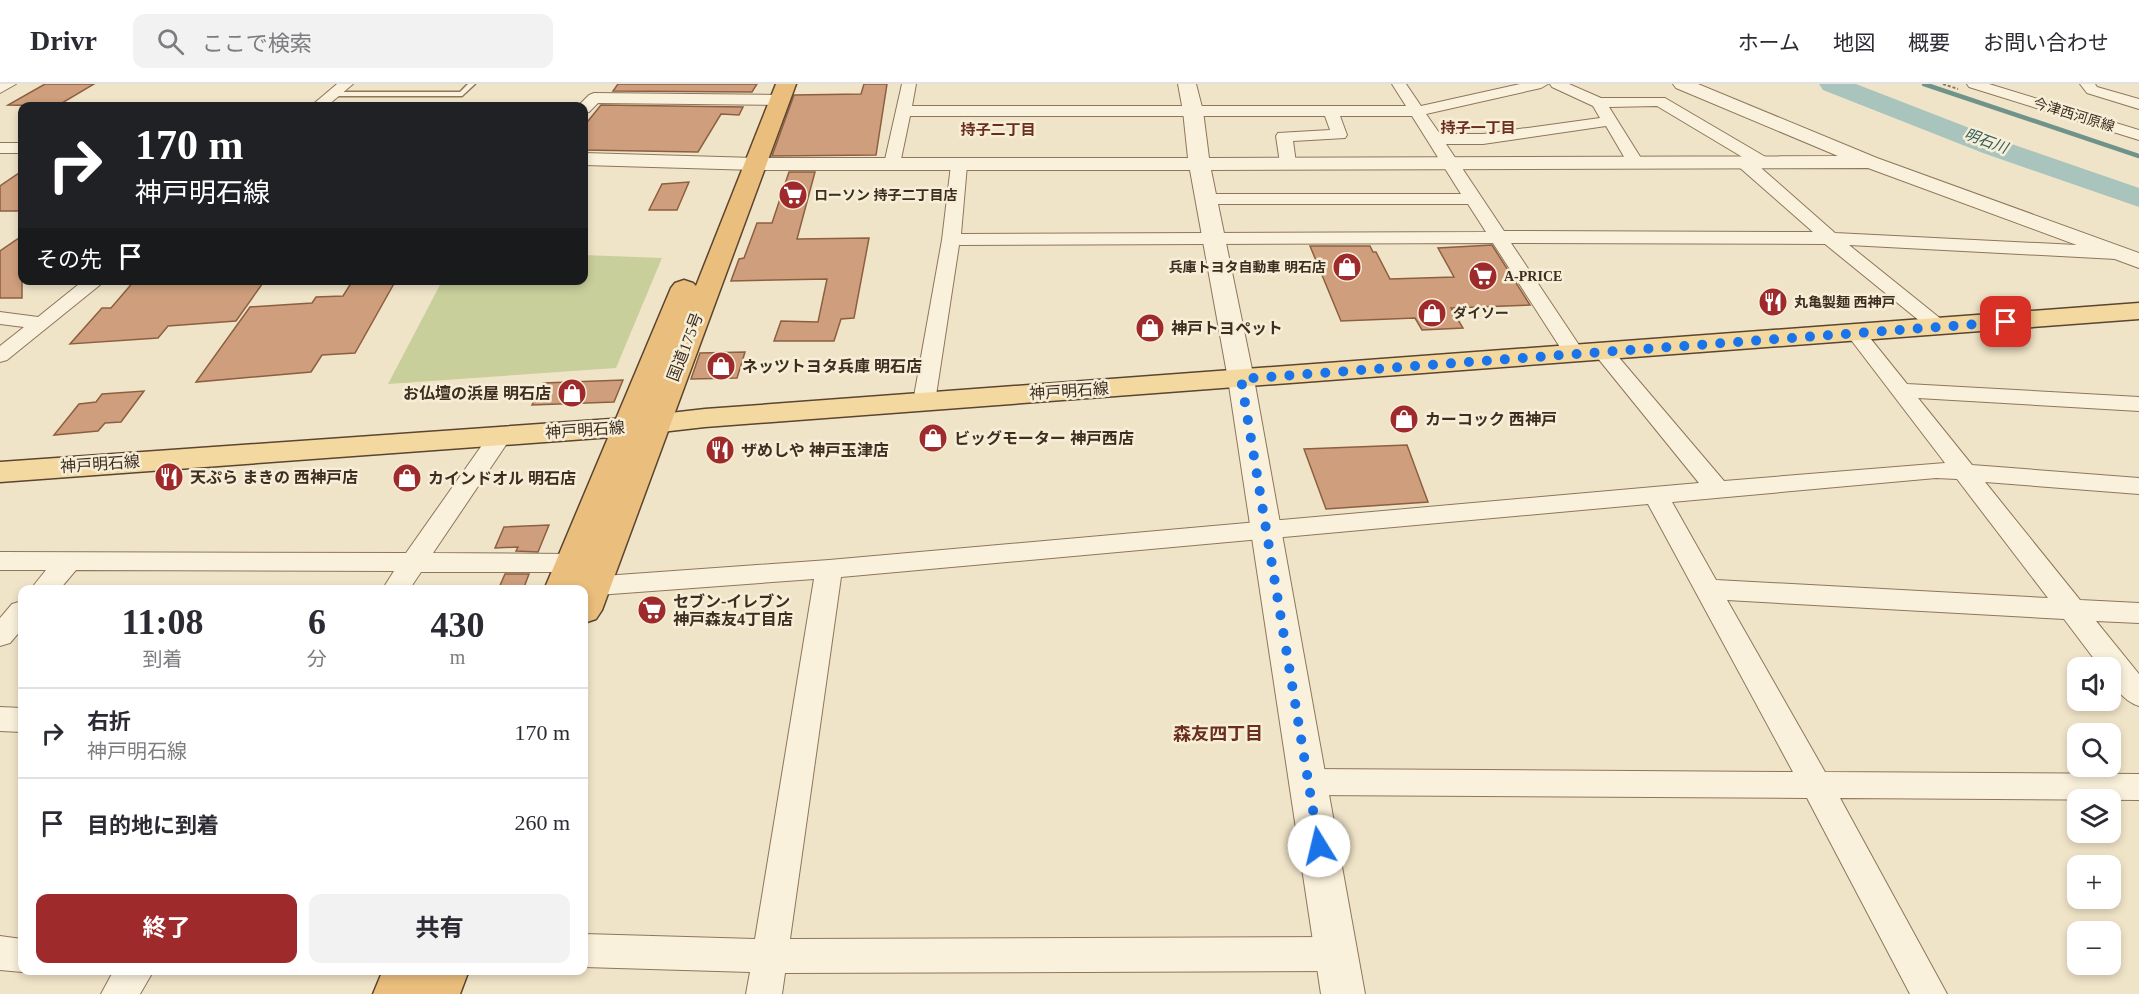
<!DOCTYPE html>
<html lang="ja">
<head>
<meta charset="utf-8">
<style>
  :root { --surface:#fff; --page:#f2f2f3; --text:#2b2b33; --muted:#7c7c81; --line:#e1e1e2; --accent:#9e2a2b }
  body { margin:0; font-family:"Times New Roman","Noto Sans JP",serif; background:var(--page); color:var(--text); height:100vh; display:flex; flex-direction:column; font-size:22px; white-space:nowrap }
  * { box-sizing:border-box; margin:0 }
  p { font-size:20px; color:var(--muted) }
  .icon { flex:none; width:33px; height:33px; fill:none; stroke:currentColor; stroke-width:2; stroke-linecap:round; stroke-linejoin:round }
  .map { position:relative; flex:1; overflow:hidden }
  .sheet { position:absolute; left:18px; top:501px; width:570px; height:390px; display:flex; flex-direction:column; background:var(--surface); border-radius:12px; box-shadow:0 3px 9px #0003 }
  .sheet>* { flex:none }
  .top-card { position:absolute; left:18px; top:18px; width:570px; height:183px; border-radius:12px; box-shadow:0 3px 9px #0003; background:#202124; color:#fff; overflow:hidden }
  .tools { position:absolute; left:2067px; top:573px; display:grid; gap:12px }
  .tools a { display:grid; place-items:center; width:54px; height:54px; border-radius:12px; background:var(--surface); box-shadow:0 3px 9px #0003; font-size:30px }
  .pin { position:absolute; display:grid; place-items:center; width:51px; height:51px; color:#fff; margin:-26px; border-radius:12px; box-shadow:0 3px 9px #0006 }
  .me { position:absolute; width:66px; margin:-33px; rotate:351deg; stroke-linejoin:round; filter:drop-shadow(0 0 4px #0008) }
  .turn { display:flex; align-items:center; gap:21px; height:126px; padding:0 18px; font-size:27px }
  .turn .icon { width:78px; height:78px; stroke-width:2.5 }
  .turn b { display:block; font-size:42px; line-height:51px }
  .then { display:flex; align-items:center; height:57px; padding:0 18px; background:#0003; gap:12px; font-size:22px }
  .eta { display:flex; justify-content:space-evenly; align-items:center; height:102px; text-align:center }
  .eta b { font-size:36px; font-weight:700; line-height:42px }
  .cta { display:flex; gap:12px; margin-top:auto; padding:12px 18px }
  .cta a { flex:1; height:69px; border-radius:12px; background:var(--accent); color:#fff; font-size:24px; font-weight:700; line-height:69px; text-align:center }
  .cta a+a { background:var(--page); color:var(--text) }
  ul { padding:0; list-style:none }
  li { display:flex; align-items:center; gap:18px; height:90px; padding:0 18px; border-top:2px solid var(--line) }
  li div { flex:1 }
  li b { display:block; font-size:22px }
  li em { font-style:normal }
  header { display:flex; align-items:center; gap:36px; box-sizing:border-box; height:84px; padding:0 30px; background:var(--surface); border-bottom:2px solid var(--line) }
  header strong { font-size:28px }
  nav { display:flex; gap:33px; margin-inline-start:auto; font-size:21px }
  .search { width:420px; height:54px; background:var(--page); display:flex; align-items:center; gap:15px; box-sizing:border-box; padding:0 21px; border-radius:12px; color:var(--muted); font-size:22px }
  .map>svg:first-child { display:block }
  .green { fill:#c9cf9b }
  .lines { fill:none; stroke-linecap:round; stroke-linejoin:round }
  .stream { stroke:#6f938a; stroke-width:4.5 }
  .river { fill:#a9c4bc; fill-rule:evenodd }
  .building { fill:#cf9f7d; stroke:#8d5f41; stroke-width:1.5 }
  .service-casing { stroke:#8d765c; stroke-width:3 }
  .minor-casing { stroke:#8d765c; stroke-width:2 }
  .tertiary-casing { stroke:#8d765c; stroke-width:2 }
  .primary-casing { stroke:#5b4430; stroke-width:3 }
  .trunk-casing { stroke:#5b4430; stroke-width:3 }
  .path { stroke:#8d765c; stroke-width:2; stroke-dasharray:3 2; stroke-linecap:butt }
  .service { fill:#faf1dc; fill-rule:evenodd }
  .minor { fill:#faf1dc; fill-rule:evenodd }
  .tertiary { fill:#faf1dc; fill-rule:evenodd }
  .primary { fill:#f3d9a0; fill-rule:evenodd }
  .trunk { fill:#eabe7c; fill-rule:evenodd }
  .route { stroke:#1a73e8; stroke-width:10; stroke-dasharray:0 18 }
  .labels { text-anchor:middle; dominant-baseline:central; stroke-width:5; stroke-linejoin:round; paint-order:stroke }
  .far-street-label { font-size:14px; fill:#3d2e20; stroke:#f7eed8 }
  .far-poi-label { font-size:14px; font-weight:bold; fill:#3d2e20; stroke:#f7eed8; text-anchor:start }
  .far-neighbourhood-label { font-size:15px; font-weight:bold; fill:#6b2e1e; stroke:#f7eed8 }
  .far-water-label { font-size:15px; font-style:italic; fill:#2f5d5a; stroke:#f7eed8 }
  .poi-label { font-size:16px; font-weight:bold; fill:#3d2e20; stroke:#f7eed8; text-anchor:start }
  .street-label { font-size:16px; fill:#3d2e20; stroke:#f7eed8 }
  .neighbourhood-label { font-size:18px; font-weight:bold; fill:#6b2e1e; stroke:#f7eed8 }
</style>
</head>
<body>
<header>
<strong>Drivr</strong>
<div class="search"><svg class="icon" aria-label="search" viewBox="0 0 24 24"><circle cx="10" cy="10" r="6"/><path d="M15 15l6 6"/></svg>ここで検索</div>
<nav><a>ホーム</a><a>地図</a><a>概要</a><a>お問い合わせ</a></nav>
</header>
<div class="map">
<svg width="2139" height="910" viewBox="0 0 2139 910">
  <rect width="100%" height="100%" fill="#f0e4c8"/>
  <path class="green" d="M584 171 662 174 616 284 388 300 442 197 584 196Z"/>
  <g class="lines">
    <path class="stream" d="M1924 0 2139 72"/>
    <path class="river" d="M1819 0H1856L2003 57 2139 104V123L1983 69 1823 6Z"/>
  </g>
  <g class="building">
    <path d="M45 0H94L57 22 8 21Z"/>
    <path d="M618 0H757L752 8 613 7Z"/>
    <path d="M864 0H887L876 71 772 72 794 11 861 10Z"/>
    <path d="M601 21 743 23 739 31 721 30 698 68 584 66V42Z"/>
    <path d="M22 87V127H0V102Z"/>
    <path d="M789 88H815L797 155 869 154 854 234 841 235 834 257H774L781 237 818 238 827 195 731 197 739 175 744 174 757 139H772Z"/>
    <path d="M689 98 677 126H649L662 100Z"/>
    <path d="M22 152V214H0V167Z"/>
    <path d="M1492 161 1530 221 1451 224 1463 244 1422 246 1415 234 1341 237 1310 162H1370L1373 168H1376L1390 195 1454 193 1438 164Z"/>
    <path d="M135 196H265L236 237 168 242 158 254 70 260 102 224H111Z"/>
    <path d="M353 196H396L355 269 322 271 311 288 196 298 250 223 312 219 316 213 343 212Z"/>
    <path d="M745 268 737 294 691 295 700 269Z"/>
    <path d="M623 296 614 318 532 321 543 299Z"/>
    <path d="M144 307 121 338 105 339 98 347 54 351 79 320 96 318 102 310Z"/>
    <path d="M1407 361 1428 418 1326 425 1304 365Z"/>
    <path d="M549 441 538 468 516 467 518 463 495 464 504 443Z"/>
    <path d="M505 490H529L523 506H498Z"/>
  </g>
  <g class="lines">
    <g class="service-casing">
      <path id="service" d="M468 0H475L462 12H334L330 10 334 8H460Z"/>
    </g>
    <g class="minor-casing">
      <g id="minor">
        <path d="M0 0H16L0 9Z"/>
        <path d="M337 0H353L327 22H311Z"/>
        <path d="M902 0H916L912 22H1406L1392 0H1406L1421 22 1520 0H1548L1541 4 1426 30 1440 50H1483L1600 34 1593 22 1552 3 1550 0H1569L1601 14H1665L1769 75 1771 79 1769 83H1760L1835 149 2116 163 2123 165 2125 169 2123 173 2116 175 1849 161 1946 239 1949 243 1946 247 1939 249 1932 247 1825 160 1511 159 1585 270 1581 274 1574 276 1567 274 1493 159 959 161 935 318 932 323 924 325 916 323 913 318 942 156 951 81 953 77 959 76 967 81 961 150 1486 148 1468 120H1206L1200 119 1197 115 1200 111 1206 110H1461L1412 32H1340L1347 51 1345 54 1293 57 1296 79 1288 84 1280 79 1276 52 1278 49 1330 46 1325 32H910L900 80 892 85 884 80ZM1657 22 1744 74 1737 79 1739 83 1813 148 1504 147 1446 60H1483L1606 42 1630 83 1636 84 1644 79 1609 23Z"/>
        <path d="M1967 0H1989L2139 46V56L1969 3Z"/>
        <path d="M2080 0H2095L2097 3 2139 15V25L2087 9Z"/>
        <path d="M594 9 780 11 788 16 780 21 598 19 589 28 584 29V22H578L589 11Z"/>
        <rect x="0" y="59" width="22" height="10"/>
        <path d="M84 196H106L7 276 0 278V262L24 243 0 240V228L38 233Z"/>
        <path d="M1855 242 1862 244 1907 300 2139 313V327L1918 314 1972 381 2139 394V410L1985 398 2080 516 2139 519V539L2096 537 2139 590V622C2123 617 2110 600 2110 584H2101L2064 535 1727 516 1825 688 2139 690V716L1840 714 1947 910H1910L1807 714 1308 711 1297 707 1292 698 1297 689 1308 685 1793 688 1648 420 841 493 790 855 1336 853 1348 858 1354 870 1348 882 1336 887 785 889 782 910H746L750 888 584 883V850L755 855 814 495 584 512V506H564L563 503 567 496 576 494 829 476 1699 399 1592 267 1596 263 1603 261 1610 263 1724 397 1945 379 1845 248 1848 244ZM1936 394 1957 395 2048 514 1716 496 1672 418Z"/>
        <path d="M500 345 508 347 512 352 433 469 571 470 580 473 584 479 580 485 571 488H421L409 506H382L394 487 76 486 59 506H30L46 486H0V468L406 469 492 347Z"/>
        <path d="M22 517V545L10 559 0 562V534L12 520Z"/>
        <path d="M0 623 22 624V648L0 647Z"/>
        <path d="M0 852 22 855V886H25L22 888 0 886Z"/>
        <path d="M114 886H154L140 910H101Z"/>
      </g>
    </g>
    <g class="tertiary-casing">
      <path id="tertiary" d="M1178 0H1196L1203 27 1209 74 1838 72 1676 4 1673 0H1698L1877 74 2139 169V184L1868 84 1211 86 1254 295 1365 910H1321L1228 295 1190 86H755L584 81V69L755 74H1188L1183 27Z"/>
    </g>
    <g class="primary-casing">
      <path id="primary" d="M2139 219V235L705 343 626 352 0 398V378L626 334 705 325Z"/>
    </g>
    <g class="trunk-casing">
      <g id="trunk">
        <path d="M776 0H796L602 526 596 535 584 539V506H544L671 204 675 199 684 196 693 199 696 202Z"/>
        <path d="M383 886H469L460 910H373Z"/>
      </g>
    </g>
    <path class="path" d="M1943 0 1958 5"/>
    <use href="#service" class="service"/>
    <use href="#minor" class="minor"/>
    <use href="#tertiary" class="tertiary"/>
    <use href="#primary" class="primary"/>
    <use href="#trunk" class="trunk"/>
  </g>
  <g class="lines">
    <path class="route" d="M1319 762 1241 295 2006 238"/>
  </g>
  <defs>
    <g id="supermarket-disc" transform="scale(1.5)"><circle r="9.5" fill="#9e2a2b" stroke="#f7eed8"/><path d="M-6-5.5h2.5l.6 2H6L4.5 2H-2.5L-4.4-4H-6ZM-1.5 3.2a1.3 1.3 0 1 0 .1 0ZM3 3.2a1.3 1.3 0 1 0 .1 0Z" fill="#fff"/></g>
    <g id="shop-disc" transform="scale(1.5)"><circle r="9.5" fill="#9e2a2b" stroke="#f7eed8"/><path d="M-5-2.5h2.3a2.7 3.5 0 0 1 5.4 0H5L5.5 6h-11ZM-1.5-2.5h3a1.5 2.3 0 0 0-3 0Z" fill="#fff"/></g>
    <g id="restaurant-disc" transform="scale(1.5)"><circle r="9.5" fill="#9e2a2b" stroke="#f7eed8"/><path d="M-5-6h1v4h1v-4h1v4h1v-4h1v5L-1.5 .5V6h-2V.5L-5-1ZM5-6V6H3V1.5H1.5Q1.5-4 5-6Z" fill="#fff"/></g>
  </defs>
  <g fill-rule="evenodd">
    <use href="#supermarket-disc" x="793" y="111"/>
    <use href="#shop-disc" x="1347" y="183"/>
    <use href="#supermarket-disc" x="1483" y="192"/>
    <use href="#restaurant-disc" x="1773" y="218"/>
    <use href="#shop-disc" x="1432" y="229"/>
    <use href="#shop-disc" x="1150" y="244"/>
    <use href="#shop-disc" x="721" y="282"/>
    <use href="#shop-disc" x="572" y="309"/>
    <use href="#shop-disc" x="1404" y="335"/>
    <use href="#shop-disc" x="933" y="354"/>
    <use href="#restaurant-disc" x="720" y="366"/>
    <use href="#restaurant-disc" x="169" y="393"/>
    <use href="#shop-disc" x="407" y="394"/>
    <use href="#supermarket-disc" x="652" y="526"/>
  </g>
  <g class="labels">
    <g class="far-street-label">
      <text transform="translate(2074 31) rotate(17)">今津西河原線</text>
    </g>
    <g class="far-poi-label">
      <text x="814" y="111">ローソン 持子二丁目店</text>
      <text x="1326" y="183" text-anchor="end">兵庫トヨタ自動車 明石店</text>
      <text x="1504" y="192">A-PRICE</text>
      <text x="1794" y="218">丸亀製麺 西神戸</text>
      <text x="1453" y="229">ダイソー</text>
    </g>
    <g class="far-neighbourhood-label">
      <text x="1478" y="44">持子一丁目</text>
      <text x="998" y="46">持子二丁目</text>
    </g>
    <g class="far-water-label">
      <text transform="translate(1986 57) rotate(20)">明石川</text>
    </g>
    <g class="poi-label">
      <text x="1171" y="244">神戸トヨペット</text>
      <text x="742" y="282">ネッツトヨタ兵庫 明石店</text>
      <text x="551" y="309" text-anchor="end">お仏壇の浜屋 明石店</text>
      <text x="1425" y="335">カーコック 西神戸</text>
      <text x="954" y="354">ビッグモーター 神戸西店</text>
      <text x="741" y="366">ザめしや 神戸玉津店</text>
      <text x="190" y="393">天ぷら まきの 西神戸店</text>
      <text x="428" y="394">カインドオル 明石店</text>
      <text x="673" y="517">セブン-イレブン<tspan x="673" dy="18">神戸森友4丁目店</tspan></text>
    </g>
    <g class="street-label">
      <text transform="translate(685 263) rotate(-69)">国道175号</text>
      <text transform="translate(1069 307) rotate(-4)">神戸明石線</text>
      <text transform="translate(585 346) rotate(-4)">神戸明石線</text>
      <text transform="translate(100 380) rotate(-4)">神戸明石線</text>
    </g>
    <g class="neighbourhood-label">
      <text x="1218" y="650">森友四丁目</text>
    </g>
  </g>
</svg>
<div class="tools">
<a><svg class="icon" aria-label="sound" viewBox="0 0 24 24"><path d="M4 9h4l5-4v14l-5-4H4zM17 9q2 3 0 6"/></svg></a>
<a><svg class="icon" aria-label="search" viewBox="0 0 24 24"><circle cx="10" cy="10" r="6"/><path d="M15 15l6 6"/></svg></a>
<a><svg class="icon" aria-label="layers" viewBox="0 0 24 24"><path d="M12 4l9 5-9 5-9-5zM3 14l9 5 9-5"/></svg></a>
<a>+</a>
<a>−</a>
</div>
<div class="pin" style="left:2006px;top:238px;background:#d93025"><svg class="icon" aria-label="arrive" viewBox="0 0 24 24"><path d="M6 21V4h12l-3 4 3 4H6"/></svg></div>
<svg class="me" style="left:1319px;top:762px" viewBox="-20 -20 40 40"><circle r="19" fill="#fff"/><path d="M0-13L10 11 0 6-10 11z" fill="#1a73e8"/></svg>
<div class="top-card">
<div class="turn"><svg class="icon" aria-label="right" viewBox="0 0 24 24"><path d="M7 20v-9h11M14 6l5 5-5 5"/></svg><div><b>170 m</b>神戸明石線</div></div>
<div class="then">その先<svg class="icon" aria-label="arrive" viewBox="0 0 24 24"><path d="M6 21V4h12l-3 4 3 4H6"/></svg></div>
</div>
<section class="sheet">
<div class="eta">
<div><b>11:08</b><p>到着</p></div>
<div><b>6</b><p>分</p></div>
<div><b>430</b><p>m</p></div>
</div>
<ul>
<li><svg class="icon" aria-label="right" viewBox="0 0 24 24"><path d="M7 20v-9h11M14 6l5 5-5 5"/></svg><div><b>右折</b><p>神戸明石線</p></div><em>170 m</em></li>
<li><svg class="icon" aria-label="arrive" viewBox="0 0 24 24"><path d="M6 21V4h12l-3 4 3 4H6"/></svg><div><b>目的地に到着</b></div><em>260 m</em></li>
</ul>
<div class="cta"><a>終了</a><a>共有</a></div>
</section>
</div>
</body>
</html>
